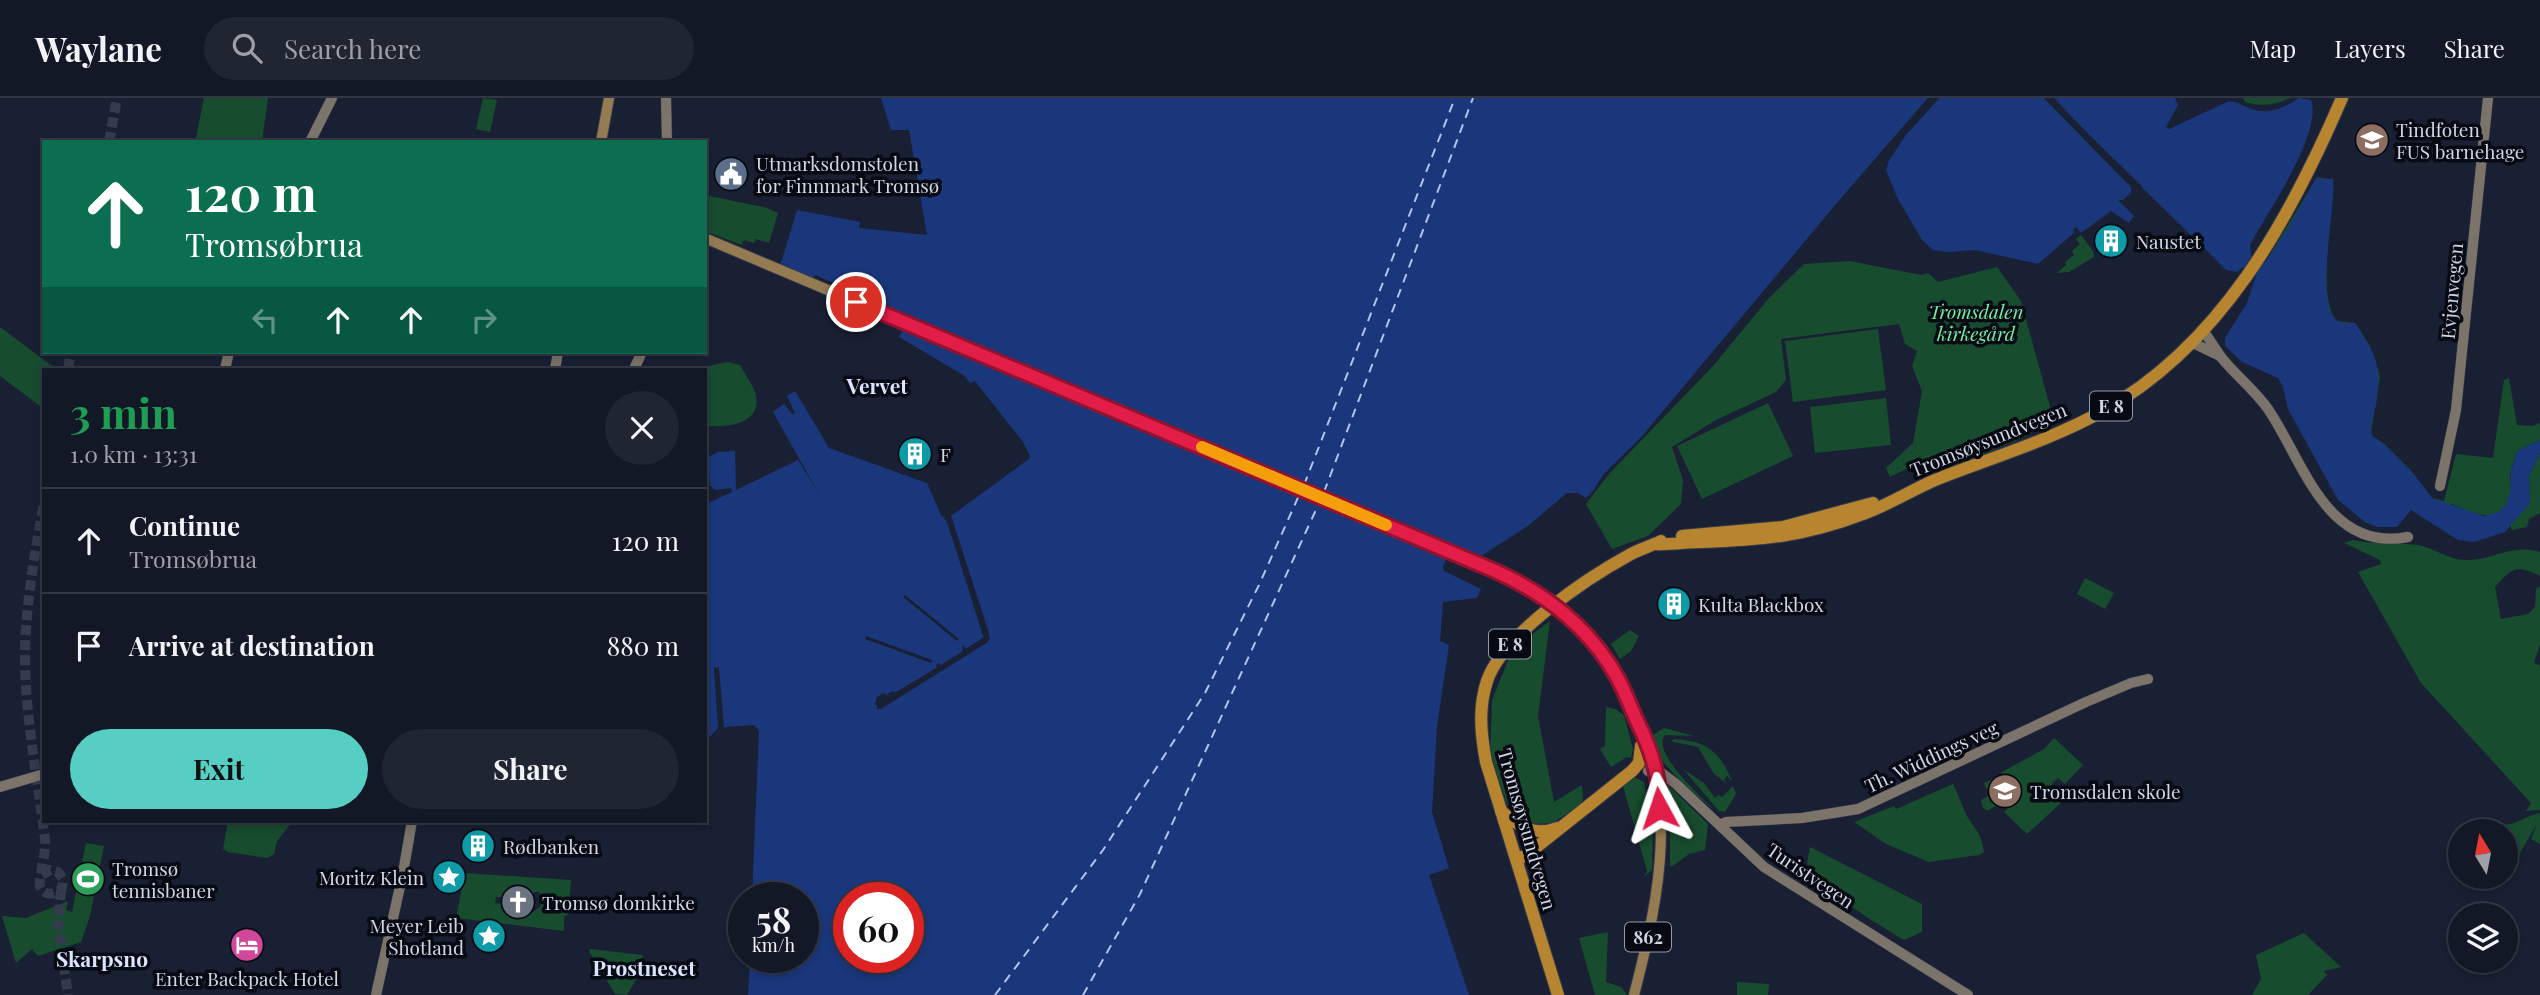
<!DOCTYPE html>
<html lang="en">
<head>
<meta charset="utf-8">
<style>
  :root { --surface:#131826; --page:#202532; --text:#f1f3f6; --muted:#9da0a7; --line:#323743; --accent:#56cec3 }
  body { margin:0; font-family:"Playfair Display",serif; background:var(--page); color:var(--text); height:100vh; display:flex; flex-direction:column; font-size:26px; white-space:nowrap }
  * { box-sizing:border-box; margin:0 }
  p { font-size:23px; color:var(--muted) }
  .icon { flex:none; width:38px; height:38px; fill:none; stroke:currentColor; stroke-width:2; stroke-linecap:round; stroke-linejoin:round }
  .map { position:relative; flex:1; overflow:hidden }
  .drawer { position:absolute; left:42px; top:270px; width:665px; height:455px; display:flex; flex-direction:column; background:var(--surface); border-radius:0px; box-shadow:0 4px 10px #0003,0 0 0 2px var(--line) }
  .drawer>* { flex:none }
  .guide { position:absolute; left:42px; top:42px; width:665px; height:214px; border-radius:0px; box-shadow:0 4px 10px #0003,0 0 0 2px var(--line); background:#0b6e4f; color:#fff; overflow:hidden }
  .needle { width:46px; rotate:350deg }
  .buttons { position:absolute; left:2448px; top:721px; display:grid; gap:14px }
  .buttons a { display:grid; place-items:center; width:70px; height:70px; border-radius:50%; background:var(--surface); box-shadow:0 4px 10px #0003,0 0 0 2px var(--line); font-size:35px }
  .speed { position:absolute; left:728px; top:784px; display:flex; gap:14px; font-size:35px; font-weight:700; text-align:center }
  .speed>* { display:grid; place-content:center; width:91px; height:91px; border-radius:50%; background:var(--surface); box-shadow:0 4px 10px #0003,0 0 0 2px var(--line); line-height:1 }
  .speed small { font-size:18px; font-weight:400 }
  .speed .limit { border:10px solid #d22; background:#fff; color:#111 }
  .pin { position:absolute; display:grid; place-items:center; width:60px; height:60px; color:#fff; margin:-30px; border:4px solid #fff; border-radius:50%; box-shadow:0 2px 7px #0007 }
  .me { position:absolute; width:77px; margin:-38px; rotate:355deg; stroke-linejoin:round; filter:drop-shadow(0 0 5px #0008) }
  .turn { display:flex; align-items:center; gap:24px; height:147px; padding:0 28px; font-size:32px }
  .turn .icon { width:91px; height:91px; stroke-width:2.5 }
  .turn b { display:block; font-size:49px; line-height:60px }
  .lanes { display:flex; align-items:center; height:66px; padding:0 28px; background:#0003; justify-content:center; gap:35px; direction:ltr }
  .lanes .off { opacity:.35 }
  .round { display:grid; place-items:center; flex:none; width:74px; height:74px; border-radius:37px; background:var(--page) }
  .head { display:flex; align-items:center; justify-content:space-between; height:119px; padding:0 28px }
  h1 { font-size:42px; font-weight:700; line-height:52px; color:#1e9e55 }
  .button { display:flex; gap:14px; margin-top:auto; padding:14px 28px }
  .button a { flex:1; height:80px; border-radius:42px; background:var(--accent); color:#111; font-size:28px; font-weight:700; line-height:80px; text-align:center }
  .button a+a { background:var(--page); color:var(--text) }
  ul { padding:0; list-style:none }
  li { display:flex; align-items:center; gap:21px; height:105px; padding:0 28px; border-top:2px solid var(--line) }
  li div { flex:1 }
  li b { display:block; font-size:26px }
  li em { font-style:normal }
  header { display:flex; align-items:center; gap:42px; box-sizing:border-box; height:98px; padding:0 35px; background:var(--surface); border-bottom:2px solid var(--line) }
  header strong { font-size:33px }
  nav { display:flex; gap:38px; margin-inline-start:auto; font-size:24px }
  .search { width:490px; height:63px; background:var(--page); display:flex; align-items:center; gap:18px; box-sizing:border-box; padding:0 24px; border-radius:38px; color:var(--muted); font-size:26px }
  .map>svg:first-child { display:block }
  .green { fill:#174c2e; fill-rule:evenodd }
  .water { fill:#1a377c; fill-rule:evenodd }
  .pier { fill:#192033 }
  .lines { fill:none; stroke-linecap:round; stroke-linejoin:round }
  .ferry { stroke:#b0c4ed; stroke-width:2; stroke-dasharray:9 7; stroke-linecap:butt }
  .primary-tunnel { stroke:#343b4d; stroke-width:10; stroke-dasharray:10 5; stroke-linecap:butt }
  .secondary-casing { stroke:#363a4a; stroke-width:11 }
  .primary-casing { stroke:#363a4a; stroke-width:12 }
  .highway-casing { stroke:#363a4a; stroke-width:14 }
  .secondary { stroke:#7c746a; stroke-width:10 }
  .primary { stroke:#957b51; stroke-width:10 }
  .highway { stroke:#b7842f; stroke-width:12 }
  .primary-bridge-casing { stroke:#363a4a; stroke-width:12; stroke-linecap:butt }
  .primary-bridge { stroke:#957b51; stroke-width:10 }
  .route-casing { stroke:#92132f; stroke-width:18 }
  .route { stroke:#e11d48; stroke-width:12 }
  .slow { stroke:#f59e0b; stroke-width:12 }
  .labels { text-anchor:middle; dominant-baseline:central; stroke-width:7; stroke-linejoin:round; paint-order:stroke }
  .shield { fill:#070a12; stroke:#9499a4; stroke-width:2 }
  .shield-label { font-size:18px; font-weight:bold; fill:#d0d6e3 }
  .poi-label { font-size:19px; fill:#d0d6e3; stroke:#070a12; text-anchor:start }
  .street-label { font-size:19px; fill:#d0d6e3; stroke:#070a12 }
  .park-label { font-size:19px; font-style:italic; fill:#75f0a5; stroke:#070a12 }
  .neighbourhood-label { font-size:21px; font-weight:bold; fill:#d9e4fe; stroke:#070a12 }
</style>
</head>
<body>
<header>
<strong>Waylane</strong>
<div class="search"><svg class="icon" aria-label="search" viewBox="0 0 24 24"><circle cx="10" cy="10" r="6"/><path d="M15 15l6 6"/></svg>Search here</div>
<nav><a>Map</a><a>Layers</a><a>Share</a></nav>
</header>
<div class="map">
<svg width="2540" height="897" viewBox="0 0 2540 897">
  <rect width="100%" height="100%" fill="#192033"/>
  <g class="green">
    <path d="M204 0H268L262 44H214L196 40Z"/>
    <path d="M483 0 497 2 490 34 476 31Z"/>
    <path d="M2243 0H2290C2275 7 2261 9 2245 4Z"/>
    <path d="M2317 79 2333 82C2333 115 2316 200 2337 223L2355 225 2370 248 2380 278 2371 334 2373 339 2383 345 2412 374 2432 400 2444 403 2456 356 2493 360 2504 282 2509 280 2517 327 2533 328 2540 325V342L2517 353C2515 360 2512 367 2511 374 2509 381 2512 389 2510 396 2504 430 2472 415 2452 406L2437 414 2405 398 2265 165Z"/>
    <path d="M705 97 767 110 778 115 769 145 756 141 754 145 744 142 742 147 707 134Z"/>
    <path d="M2081 137 2093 153 2094 159 2069 174 2057 175 2066 167 2065 164 2074 157 2072 153 2080 146 2076 141Z"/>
    <path d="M1850 163 1921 177 1928 175 1938 184 1997 169 2021 203 2054 323 2028 332 2030 337 1950 370 1941 358 1935 357 1890 379 1886 370 1913 345 1922 293 1912 268 1917 253 1905 246 1899 226 1781 241 1786 282 1776 294 1716 322 1672 349 1683 382 1681 406 1648 438 1612 451 1586 406 1609 376 1713 268 1769 200 1804 166Z"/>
    <path d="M0 229 56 271H44V311L0 278Z"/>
    <path d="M1878 231 1886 292 1793 304 1785 243Z"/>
    <path d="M727 264 740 267C745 276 754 288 756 298 761 328 725 329 705 328V272L709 268Z"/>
    <path d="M1886 300 1891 347 1815 355 1810 309Z"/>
    <path d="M1768 305 1793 358 1702 401 1677 348Z"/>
    <path d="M2540 355V415L2529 421 2527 429 2512 432 2510 427 2530 405 2529 378Z"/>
    <path d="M2353 442C2375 447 2397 444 2418 447 2434 450 2449 462 2465 462 2493 463 2510 445 2540 454V478C2516 466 2512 470 2495 489L2501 521 2528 516 2535 509 2536 491 2540 488V546L2534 565 2540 567V712L2526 713 2531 705 2421 585 2358 474 2381 466 2380 462 2344 445Z"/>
    <path d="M2085 480 2114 495 2105 511 2077 496Z"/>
    <path d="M1550 523 1538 618 1554 704 1582 687 1583 700 1581 706 1553 725 1533 726 1516 717 1508 708 1490 657 1492 602 1509 560 1527 540Z"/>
    <path d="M1630 532 1639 538 1631 553 1620 561 1611 546Z"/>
    <path d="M1606 609 1615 611 1624 617 1633 651 1631 660 1627 659 1611 669 1600 651 1605 648Z"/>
    <path d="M1664 630 1694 638 1665 637C1651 655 1702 699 1715 713L1682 685 1659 659 1653 637Z"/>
    <path d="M2054 640 2083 667 2065 686 2058 680 2047 691 2061 705 2027 736 2004 714 2009 709 2006 687 2001 684 1986 691 1984 685 2002 677V674L2044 651Z"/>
    <path d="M1674 641C1706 643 1720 653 1732 683L1727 678 1724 682 1729 687 1714 676 1698 649 1674 644 1671 643Z"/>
    <path d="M1683 671 1704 685 1715 700 1718 697 1722 699 1733 688 1736 696 1725 714 1719 713Z"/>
    <path d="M1634 679 1644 684 1653 730 1652 772 1644 779 1647 773 1623 688Z"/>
    <path d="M1953 686C1958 696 1962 708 1967 718 1977 735 1980 732 1984 754L1979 757 1929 764 1886 746 1854 724 1894 708 1896 711Z"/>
    <path d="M1668 687 1708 726 1705 752 1689 756 1673 768H1670V725L1660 690Z"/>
    <path d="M1995 694 1999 697 2001 705 1987 713 1983 710 1981 702Z"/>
    <path d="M2540 715V746L2531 741 2537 726 2513 767 2506 761V733H2494L2500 726C2515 729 2524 718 2540 715Z"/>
    <path d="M228 723H293L277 743 274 756 267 760 228 754 223 751Z"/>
    <path d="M86 745 104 748 90 818 81 844 38 858 32 851 16 865 2 818 26 820 68 803 66 812 72 814Z"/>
    <path d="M1810 749 1922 806V834L1904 842C1868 820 1833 800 1807 766Z"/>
    <path d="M465 775 571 782 568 817 564 818V833L456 820ZM515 791 522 792 523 796 533 797 534 794H539L541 808 533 814 521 812 520 816 512 815V812L501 810V806L495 805 496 799H502L503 794 513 795Z"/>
    <path d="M1608 834 1606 884 1621 889 1627 897H1595L1579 840Z"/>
    <path d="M2304 835 2341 869 2324 873 2327 877 2308 897H2252L2261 881 2256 857Z"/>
    <path d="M590 851 643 857 638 878 627 897 615 896 589 853Z"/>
    <path d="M1737 884 1769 886 1768 897H1737Z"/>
  </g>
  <g class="water">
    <path d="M881 0H1928L1841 100 1643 337 1603 377 1593 393 1586 400 1578 395H1567L1529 427 1472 464 1449 455 1443 469 1444 473 1481 491 1477 500 1443 504 1440 543 1449 547 1437 628 1432 714 1449 770 1429 777 1469 897H748L750 859H803V800H752L759 633 754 627 725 629 705 649V393L708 405 732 394 731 390 715 392 710 387 708 359 718 354 735 353 736 392 798 362 820 398 773 314 784 306 792 316 795 315 787 298 795 293 829 350 927 385 942 419 945 418 984 539 966 551 962 548 964 553 895 595 893 593 888 596 889 599 883 596 877 600 875 606 881 611 988 544 989 535 951 418 1029 361 1030 358 1023 344 975 283 970 285 965 278 899 239 904 230 902 228 906 216 815 177 810 189 780 168 797 112 860 124 859 130 927 137 909 32H891ZM849 800H908V859H849Z"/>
    <path d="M1939 0H2044L2131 89V95L2123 102H2118L2134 118 2129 125 2111 113 2081 135 2076 129 2073 132 2075 134 2038 166 1975 152 1948 154 1933 152 1922 142 1897 99 1886 72 1889 62 1905 38Z"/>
    <path d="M2054 0H2175L2178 7 2166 29 2169 31 2227 4C2237 2 2240 7 2249 10 2267 18 2283 10 2299 0L2311 2C2323 35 2266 117 2250 147L2251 157 2265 165 2292 124 2316 80 2333 81C2336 113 2315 199 2335 221 2341 226 2349 225 2355 225 2377 258 2382 268 2376 307 2374 316 2370 324 2371 334L2373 339 2383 345 2412 374 2432 400 2484 418 2499 414 2507 405 2510 395 2511 373 2517 353 2540 342V355L2529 378 2530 405 2505 434 2474 444 2458 442 2411 412 2397 429H2377L2365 424 2338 402 2288 311 2283 289 2278 280 2242 264 2225 248V240L2247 205 2256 178 2243 169 2237 174 2226 172C2169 114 2109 60 2054 0Z"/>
  </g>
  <g class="pier">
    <path d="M1928 0H1932L1909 28 1934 0H1939L1905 38 1889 62 1886 72 1883 70 1886 60 1900 39 1876 66 1873 65Z"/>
    <path d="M2044 0H2049L2134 86 2135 91 2132 92 2131 89Z"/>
    <path d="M2051 0H2054L2084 32 2143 89 2139 90 2081 35Z"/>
    <path d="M945 418H951L990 541 877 612 876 600 883 595 889 598 888 596 894 593 895 595 937 570 936 567 938 565 941 567 963 553 962 549 964 547 966 551 984 541 957 454 947 423 944 421Z"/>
    <path d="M905 497 959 541 957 543 903 499Z"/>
    <path d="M866 538 932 562 931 565 865 541Z"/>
    <path d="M719 569 724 630 705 649V644L718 630 714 570Z"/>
  </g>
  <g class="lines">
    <g class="ferry">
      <path d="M1304 387 1455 0"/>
      <path d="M1324 394 1473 0"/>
      <path d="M995 897 1103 752 1205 595 1259 487 1300 395"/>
      <path d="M1083 897 1140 796 1320 403"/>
    </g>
    <g class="primary-tunnel">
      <path d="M109 44 117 0"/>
      <path d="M68 271 71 254"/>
      <path d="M42 777 50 772 58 774 63 781 62 790C56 797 44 799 40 788 38 781 47 753 45 741 38 684 27 627 25 570 24 514 34 460 44 405"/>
      <path d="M61 792 58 825 68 897"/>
    </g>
    <g class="secondary-casing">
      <g id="secondary">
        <path d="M666 0 667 44"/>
        <path d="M310 44 332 0"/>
        <path d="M2203 232C2209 241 2215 250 2221 259 2235 277 2254 291 2268 311 2303 362 2326 455 2408 439"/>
        <path d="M2191 244 2220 258"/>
        <path d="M225 271 229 254"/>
        <path d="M555 271 558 254"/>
        <path d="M634 271 642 254"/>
        <path d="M2440 388 2456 312 2488 0"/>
        <path d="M1648 673H1659L1676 686 1764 769 1968 897"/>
        <path d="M0 689 44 676"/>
        <path d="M1720 727 1726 724 1802 720 1858 711 2086 604 2131 585 2148 581"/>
        <path d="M376 897 403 775 412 723"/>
      </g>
    </g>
    <g class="primary-casing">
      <g id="primary">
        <path d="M601 44 609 0"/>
        <path d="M1628 601C1680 701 1661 792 1634 897"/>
      </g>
    </g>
    <g class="highway-casing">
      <g id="highway">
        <path d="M1682 438 1783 429 1873 405"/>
        <path d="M1655 446C1670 447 1686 444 1702 444 1762 442 1806 438 1863 416 1888 407 1910 393 1935 382 1990 360 2049 343 2101 314 2221 248 2290 121 2342 0"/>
        <path d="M1501 713C1518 728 1534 739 1557 730"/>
        <path d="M1516 761 1525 758 1632 673 1639 665 1641 648"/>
        <path d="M1558 897 1486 664C1481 637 1478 610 1487 583 1503 536 1587 480 1631 456 1640 451 1651 448 1661 443"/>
      </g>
    </g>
    <use href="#secondary" class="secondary"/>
    <use href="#primary" class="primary"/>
    <use href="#highway" class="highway"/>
    <g class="primary-bridge-casing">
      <path id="primary-bridge" d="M707 141 1522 485C1569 513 1605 551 1628 601"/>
    </g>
    <use href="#primary-bridge" class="primary-bridge"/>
  </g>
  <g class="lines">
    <g class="route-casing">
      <path id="route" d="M856 204 1493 472C1545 495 1589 529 1617 579 1625 593 1630 608 1637 623 1650 649 1661 680 1659 710"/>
    </g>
    <use href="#route" class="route"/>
    <path class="slow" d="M1202 349 1386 427"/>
  </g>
  <defs>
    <g id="school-disc" transform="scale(1.75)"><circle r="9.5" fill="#8d6e63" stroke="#070a12"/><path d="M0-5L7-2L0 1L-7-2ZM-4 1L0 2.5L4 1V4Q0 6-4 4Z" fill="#fff"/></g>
    <g id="civic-disc" transform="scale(1.75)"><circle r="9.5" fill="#5c6f8a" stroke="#070a12"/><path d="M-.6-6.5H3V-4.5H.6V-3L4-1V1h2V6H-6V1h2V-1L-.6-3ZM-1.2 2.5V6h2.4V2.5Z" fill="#fff"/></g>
    <g id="building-disc" transform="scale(1.75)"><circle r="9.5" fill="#0f9aa8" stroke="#070a12"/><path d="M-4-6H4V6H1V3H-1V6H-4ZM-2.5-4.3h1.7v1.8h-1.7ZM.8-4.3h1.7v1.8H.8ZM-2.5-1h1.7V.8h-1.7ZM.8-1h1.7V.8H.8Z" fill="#fff"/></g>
    <g id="sight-disc" transform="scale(1.75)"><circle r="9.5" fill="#0f9aa8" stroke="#070a12"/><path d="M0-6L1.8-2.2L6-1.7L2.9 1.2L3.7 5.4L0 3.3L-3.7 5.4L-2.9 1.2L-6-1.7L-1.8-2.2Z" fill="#fff"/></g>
    <g id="stadium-disc" transform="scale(1.75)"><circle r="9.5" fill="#2e9e5b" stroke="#070a12"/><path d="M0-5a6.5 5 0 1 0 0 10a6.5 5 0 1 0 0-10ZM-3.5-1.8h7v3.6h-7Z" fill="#fff"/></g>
    <g id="church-disc" transform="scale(1.75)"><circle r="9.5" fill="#6b7280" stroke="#070a12"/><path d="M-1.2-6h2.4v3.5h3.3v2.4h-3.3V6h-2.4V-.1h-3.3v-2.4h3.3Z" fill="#fff"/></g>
    <g id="hotel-disc" transform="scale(1.75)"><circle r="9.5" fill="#d1479c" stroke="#070a12"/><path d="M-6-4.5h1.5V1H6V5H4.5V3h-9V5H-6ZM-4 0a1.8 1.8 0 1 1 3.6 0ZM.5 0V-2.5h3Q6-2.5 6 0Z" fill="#fff"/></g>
  </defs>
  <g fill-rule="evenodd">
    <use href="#school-disc" x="2372" y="42"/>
    <use href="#civic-disc" x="731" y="76"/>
    <use href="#building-disc" x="2111" y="143"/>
    <use href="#building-disc" x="915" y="356"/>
    <use href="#building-disc" x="1674" y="506"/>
    <use href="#school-disc" x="2005" y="693"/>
    <use href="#building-disc" x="478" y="748"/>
    <use href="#sight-disc" x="449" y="779"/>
    <use href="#stadium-disc" x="88" y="781"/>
    <use href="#church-disc" x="518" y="804"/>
    <use href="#sight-disc" x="489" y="838"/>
    <use href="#hotel-disc" x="247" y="847"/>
  </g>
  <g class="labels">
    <g class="shield">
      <rect x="2090" y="293.5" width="42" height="29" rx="5"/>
      <rect x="1489" y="531.5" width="42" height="29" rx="5"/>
      <rect x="1625" y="824.5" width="46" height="29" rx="5"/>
    </g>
    <g class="shield-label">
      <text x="2111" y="308">E 8</text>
      <text x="1510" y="546">E 8</text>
      <text x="1648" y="839">862</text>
    </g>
    <g class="poi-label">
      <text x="2396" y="31">Tindfoten<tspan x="2396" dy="22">FUS barnehage</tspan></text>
      <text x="756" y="65">Utmarksdomstolen<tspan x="756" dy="22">for Finnmark Tromsø</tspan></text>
      <text x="2136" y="143">Naustet</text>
      <text x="940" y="356">F</text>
      <text x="1698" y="506">Kulta Blackbox</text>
      <text x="2030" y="693">Tromsdalen skole</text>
      <text x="503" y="748">Rødbanken</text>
      <text x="112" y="770">Tromsø<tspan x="112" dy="22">tennisbaner</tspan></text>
      <text x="424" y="779" text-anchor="end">Moritz Klein</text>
      <text x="542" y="804">Tromsø domkirke</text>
      <text x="464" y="827" text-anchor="end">Meyer Leib<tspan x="464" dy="22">Shotland</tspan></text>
      <text x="247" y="880" text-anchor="middle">Enter Backpack Hotel</text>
    </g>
    <g class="street-label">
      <text transform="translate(2451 193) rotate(-85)">Evjenvegen</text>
      <text transform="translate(1988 341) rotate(-22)">Tromsøysundvegen</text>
      <text transform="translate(1931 658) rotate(-25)">Th. Widdings veg</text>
      <text transform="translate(1528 731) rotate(74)">Tromsøysundvegen</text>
      <text transform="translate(1811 777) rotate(34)">Turistvegen</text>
    </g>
    <g class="park-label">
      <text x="1976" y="213">Tromsdalen<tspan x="1976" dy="22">kirkegård</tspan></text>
    </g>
    <g class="neighbourhood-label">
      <text x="877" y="287">Vervet</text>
      <text x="102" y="860">Skarpsno</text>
      <text x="644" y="869">Prostneset</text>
    </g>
  </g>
</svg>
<div class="buttons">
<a><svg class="needle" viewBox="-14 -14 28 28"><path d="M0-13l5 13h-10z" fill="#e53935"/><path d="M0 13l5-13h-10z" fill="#9da0a7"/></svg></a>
<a><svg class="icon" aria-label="layers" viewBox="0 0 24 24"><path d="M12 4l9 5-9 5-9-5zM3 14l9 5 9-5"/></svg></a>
</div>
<div class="speed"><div>58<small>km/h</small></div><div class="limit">60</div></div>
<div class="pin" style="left:856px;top:204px;background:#d93025"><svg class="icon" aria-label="arrive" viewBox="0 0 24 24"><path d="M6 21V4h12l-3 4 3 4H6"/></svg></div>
<svg class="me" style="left:1659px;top:710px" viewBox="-20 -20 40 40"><path d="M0-17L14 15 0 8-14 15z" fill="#e11d48" stroke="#fff" stroke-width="4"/></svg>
<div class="guide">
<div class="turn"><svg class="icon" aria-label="ahead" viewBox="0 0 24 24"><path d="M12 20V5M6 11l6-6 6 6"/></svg><div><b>120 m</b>Tromsøbrua</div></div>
<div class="lanes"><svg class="icon off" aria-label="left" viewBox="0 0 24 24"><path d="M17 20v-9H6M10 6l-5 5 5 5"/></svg><svg class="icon" aria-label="ahead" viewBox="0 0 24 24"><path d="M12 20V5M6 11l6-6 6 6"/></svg><svg class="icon" aria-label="ahead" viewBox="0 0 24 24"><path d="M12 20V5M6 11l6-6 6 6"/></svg><svg class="icon off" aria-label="right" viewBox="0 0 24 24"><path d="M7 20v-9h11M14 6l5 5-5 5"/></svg></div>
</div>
<section class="drawer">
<div class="head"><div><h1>3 min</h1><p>1.0 km · 13:31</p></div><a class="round"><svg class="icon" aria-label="close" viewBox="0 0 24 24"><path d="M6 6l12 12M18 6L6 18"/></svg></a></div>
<ul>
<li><svg class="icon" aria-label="ahead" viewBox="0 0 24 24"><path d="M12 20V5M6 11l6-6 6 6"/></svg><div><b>Continue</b><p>Tromsøbrua</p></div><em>120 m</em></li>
<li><svg class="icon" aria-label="arrive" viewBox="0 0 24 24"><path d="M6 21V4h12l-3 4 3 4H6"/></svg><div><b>Arrive at destination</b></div><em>880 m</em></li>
</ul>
<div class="button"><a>Exit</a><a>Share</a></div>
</section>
</div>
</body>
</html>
